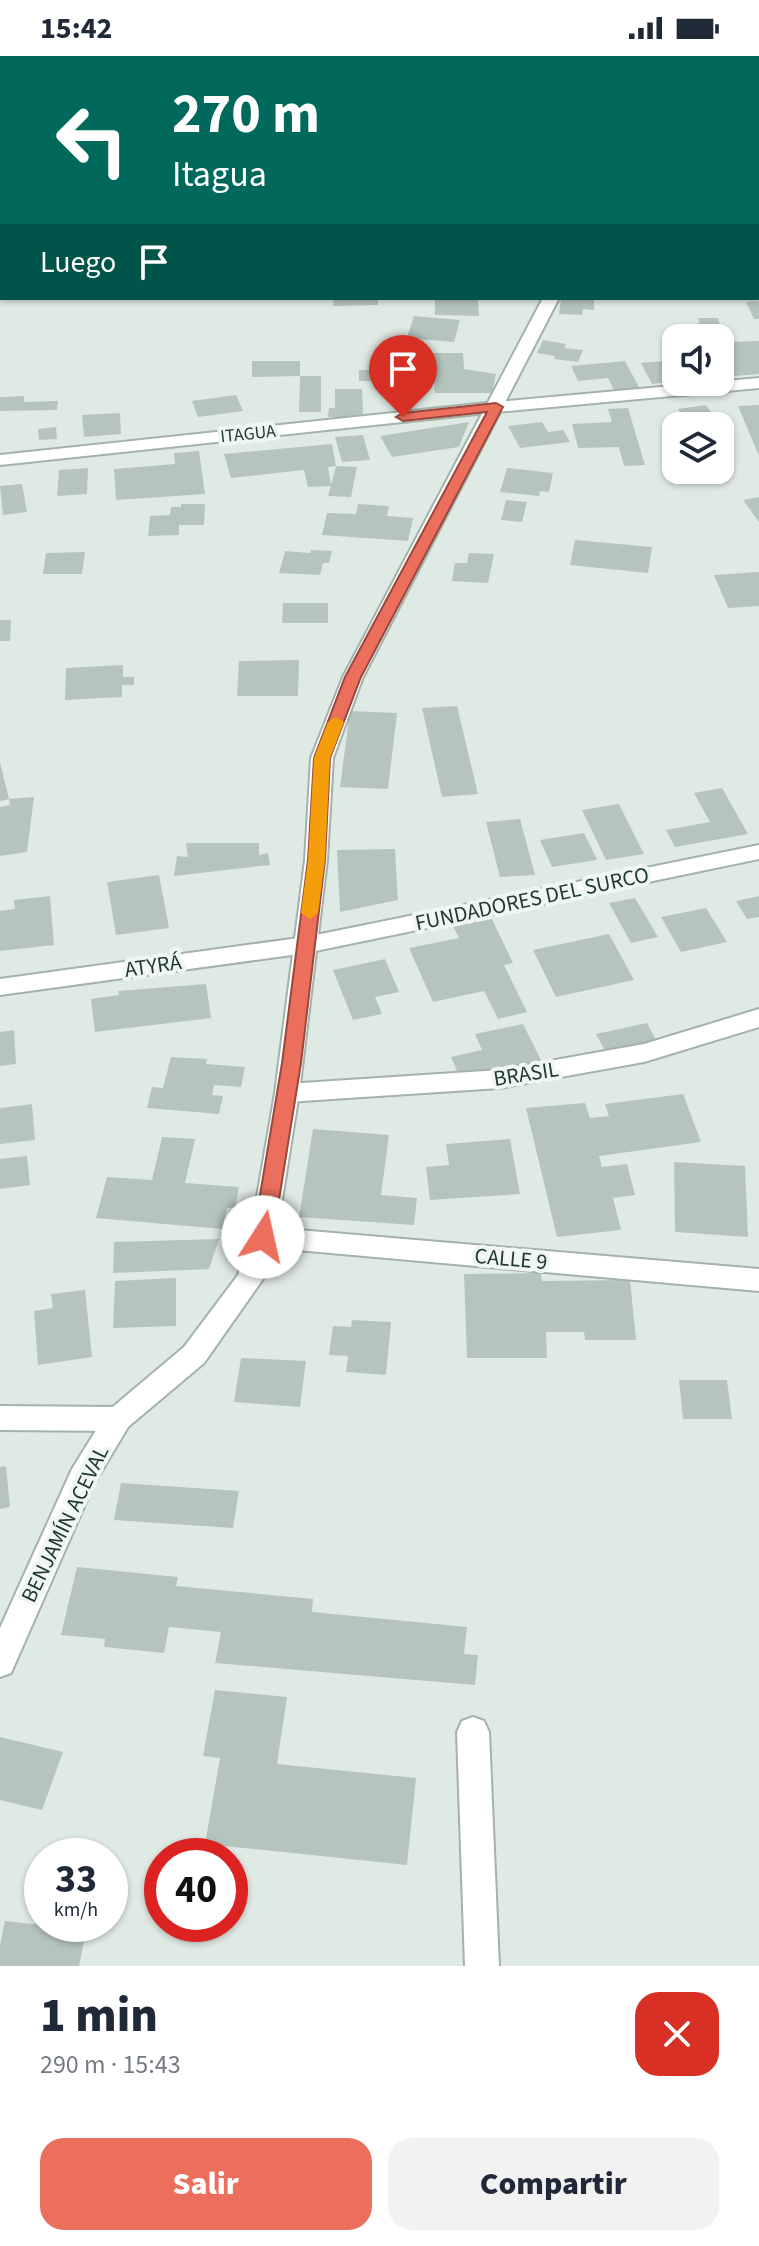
<!DOCTYPE html>
<html lang="es">
<head>
<meta charset="utf-8">
<style>
  :root { --surface:#fff; --page:#f2f2f3; --text:#1f2937; --muted:#747a83; --accent:#ec6e5c }
  body { margin:0; font-family:"Source Sans 3",sans-serif; background:var(--page); color:var(--text); height:100vh; display:flex; flex-direction:column; font-size:30px; white-space:nowrap }
  * { box-sizing:border-box; margin:0 }
  p { font-size:26px; color:var(--muted) }
  .icon { flex:none; width:44px; height:44px; fill:none; stroke:currentColor; stroke-width:2; stroke-linecap:round; stroke-linejoin:round }
  .map { position:relative; height:1910px; overflow:hidden }
  .sheet { display:flex; flex-direction:column; background:var(--surface); flex:1 }
  .sheet>* { flex:none }
  .top-card { position:absolute; left:0px; top:0px; width:760px; height:244px; box-shadow:0 2px 6px #0004; background:#00695c; color:#fff; overflow:hidden }
  .fabs { position:absolute; left:662px; top:268px; display:grid; gap:16px }
  .fabs a { display:grid; place-items:center; width:72px; height:72px; border-radius:16px; background:var(--surface); box-shadow:0 2px 6px #0004; font-size:40px }
  .speed { position:absolute; left:24px; top:1782px; display:flex; gap:16px; font-size:40px; font-weight:700; text-align:center }
  .speed>* { display:grid; place-content:center; width:104px; height:104px; border-radius:50%; background:var(--surface); box-shadow:0 2px 6px #0004; line-height:1 }
  .speed small { font-size:20px; font-weight:400 }
  .speed .limit { border:12px solid #d22; background:#fff; color:#111 }
  .pin { position:absolute; display:grid; place-items:center; width:68px; height:68px; color:#fff; margin:-82px -34px; border-radius:50% 50% 50% 0; rotate:-45deg; box-shadow:0 0 8px #0007 }
  .pin .icon { rotate:45deg }
  .me { position:absolute; width:88px; margin:-44px; rotate:10deg; stroke-linejoin:round; filter:drop-shadow(0 0 6px #0008) }
  .turn { display:flex; align-items:center; gap:28px; height:168px; padding:0 40px; font-size:36px }
  .turn .icon { width:104px; height:104px; stroke-width:2.5 }
  .turn b { display:block; font-size:56px; line-height:68px }
  .then { display:flex; align-items:center; height:76px; padding:0 40px; background:#0003; gap:16px; font-size:30px }
  .round { display:grid; place-items:center; flex:none; width:84px; height:84px; border-radius:24px; background:var(--page) }
  .summary { display:flex; align-items:center; justify-content:space-between; height:136px; padding:0 40px }
  h1 { font-size:48px; font-weight:800; line-height:60px }
  .cta { display:flex; gap:16px; margin-top:auto; padding:16px 40px }
  .cta a { flex:1; height:92px; border-radius:24px; background:var(--accent); color:#fff; font-size:32px; font-weight:800; line-height:92px; text-align:center }
  .cta a+a { background:var(--page); color:var(--text) }
  .status { display:flex; justify-content:space-between; align-items:center; height:56px; padding:0 40px; background:var(--surface); direction:ltr }
  .status svg { height:22px; fill:currentColor }
  .map>svg:first-child { display:block }
  .building { fill:#b5c5bd }
  .lines { fill:none; stroke-linecap:round; stroke-linejoin:round }
  .minor-casing { stroke:#a3b2aa; stroke-width:4 }
  .tertiary-casing { stroke:#a3b2aa; stroke-width:4 }
  .minor { fill:#fff; fill-rule:evenodd }
  .tertiary { fill:#fff; fill-rule:evenodd }
  .route { fill:#ec6e5c; stroke:#99483c; stroke-width:2 }
  .slow { fill:#f59e0b }
  .labels { text-anchor:middle; dominant-baseline:central; stroke-width:8; stroke-linejoin:round; paint-order:stroke }
  .far-street-label { font-size:18px; fill:#213a30; stroke:#f0f7f3 }
  .street-label { font-size:22px; fill:#213a30; stroke:#f0f7f3 }
</style>
</head>
<body>
<div class="status"><b>15:42</b><svg viewBox="0 0 49 12"><path d="M0 12V9h3v3zM5 12V6h3v6zM10 12V3h3v9zM15 12V0h3v12zM26 1h20v11H26zM47 4h2v5h-2z"/></svg></div>
<div class="map">
<svg width="759" height="1910" viewBox="0 0 759 1910">
  <rect width="100%" height="100%" fill="#e0eae4"/>
  <g class="building">
    <path d="M334 242H378V249L333 250Z"/>
    <path d="M435 242H478L479 260 435 259Z"/>
    <path d="M561 242H594V254L583 253 582 259 559 258Z"/>
    <path d="M759 245V263H754L746 246Z"/>
    <path d="M414 260 460 264 454 286 407 282Z"/>
    <path d="M698 262H718L724 286 759 285V318L734 320 732 315 720 316V282H703Z"/>
    <path d="M543 284 566 288 564 292 583 294 578 306 554 303 555 300 537 297Z"/>
    <path d="M422 297H463L464 313 496 318 492 337H435L433 314H407L406 304H423Z"/>
    <path d="M676 304V325L652 328 641 307Z"/>
    <path d="M252 305H300V320H321V356H299L300 320 252 321Z"/>
    <path d="M625 305 640 333 615 336 608 322 578 325 571 310Z"/>
    <rect x="359" y="314" width="29" height="11"/>
    <path d="M335 333H362L363 361H328L329 352H335Z"/>
    <path d="M236 339 243 355 198 361 192 345Z"/>
    <path d="M24 340V346L58 345 57 354 0 355V341Z"/>
    <path d="M706 349 730 385 720 386V370H689L678 353Z"/>
    <path d="M759 349V400L738 350Z"/>
    <path d="M628 352 645 409 624 410 619 391 578 392 572 368 612 366 608 353Z"/>
    <path d="M120 357 121 378 84 381 82 359Z"/>
    <path d="M469 366 459 391 392 401 380 380Z"/>
    <path d="M542 366 548 376 563 374 570 386 520 392 508 370Z"/>
    <path d="M56 371 57 383 39 384 38 373Z"/>
    <path d="M363 379 370 404 342 406 335 381Z"/>
    <path d="M332 388 336 410 328 411 331 430 308 431 304 414 231 422 224 398Z"/>
    <path d="M199 395 205 438 116 444 114 413 175 408 174 397Z"/>
    <path d="M336 410 357 411 351 441 328 440Z"/>
    <path d="M88 412 87 438 57 440 59 414Z"/>
    <path d="M507 412 553 417 549 436 540 435 539 440 500 436Z"/>
    <path d="M22 428 27 456 3 459 0 430Z"/>
    <path d="M759 441V466L743 444Z"/>
    <path d="M506 444 527 446 522 466 501 464Z"/>
    <path d="M181 448H205L204 469H179V479L148 480 150 460 170 459 171 451H181Z"/>
    <path d="M358 448 389 450 387 460 413 462 408 485 322 479 327 457 356 458Z"/>
    <path d="M575 484 652 491 648 517 570 509Z"/>
    <path d="M311 494 332 495 329 507H323L320 519 279 517 285 495 310 497Z"/>
    <path d="M85 496 82 518H43L46 497Z"/>
    <path d="M469 497 494 498 488 527 452 525 455 507H467Z"/>
    <path d="M759 516V550L728 552 714 519Z"/>
    <path d="M283 547H328V567H282Z"/>
    <path d="M0 564H11L10 585H0Z"/>
    <path d="M299 604 298 640H237L239 605Z"/>
    <path d="M123 609V621H134V629H122V641L65 644 66 612Z"/>
    <path d="M457 650 478 738 442 741 422 652Z"/>
    <path d="M350 655 397 657 388 733 340 731Z"/>
    <path d="M0 706 9 743 0 745Z"/>
    <path d="M722 732 748 778 675 791 666 774 710 766 694 737Z"/>
    <path d="M34 741 27 796 0 800V751L10 749 9 743Z"/>
    <path d="M619 748 644 798 606 804 582 754Z"/>
    <path d="M520 763 535 819 500 821 486 766Z"/>
    <path d="M584 777 597 804 552 811 540 784Z"/>
    <path d="M186 787H259V799L268 797 270 809 174 820 177 800 188 801Z"/>
    <path d="M395 793 398 844 340 856 337 794Z"/>
    <path d="M159 819 169 872 116 879 107 826Z"/>
    <path d="M50 840 54 889 0 895V855L15 853 14 844Z"/>
    <path d="M759 840V861L747 863 736 845Z"/>
    <path d="M635 842 658 881 631 887 609 847Z"/>
    <path d="M706 852 727 886 681 896 661 861Z"/>
    <path d="M492 863 513 907 504 909 527 956 498 963 484 935 433 946 409 892 459 882 453 870Z"/>
    <path d="M609 878 634 924 556 941 533 894Z"/>
    <path d="M385 903 399 936 375 941 382 958 353 964 333 914Z"/>
    <path d="M206 928 211 962 95 976 91 943 119 939 118 935Z"/>
    <path d="M647 967 659 990 609 1002 596 978Z"/>
    <path d="M523 968 543 1008 462 1026 451 1001 482 994 475 978Z"/>
    <path d="M14 974 16 1008 0 1010V976Z"/>
    <path d="M171 1001 207 1003 206 1008 245 1011 241 1031 214 1029 212 1039 223 1040 219 1058 147 1052 152 1031 163 1032Z"/>
    <path d="M683 1038 701 1086 599 1100 602 1111 627 1108 635 1139 613 1142 621 1174 557 1181 526 1052 585 1047 590 1062 609 1060 605 1048Z"/>
    <path d="M32 1048 35 1084 0 1088V1052Z"/>
    <path d="M313 1073 389 1079 381 1139 417 1142 414 1169 299 1161Z"/>
    <path d="M162 1081 195 1083 185 1127 239 1131 235 1152H227L222 1173 96 1162 107 1121 152 1124Z"/>
    <path d="M510 1083 520 1138 430 1144 426 1111 449 1109 446 1088Z"/>
    <path d="M27 1100 30 1129 0 1133V1103Z"/>
    <path d="M674 1106 745 1110 748 1181 675 1176Z"/>
    <path d="M219 1183 209 1213 113 1217 114 1186Z"/>
    <path d="M541 1217 542 1225 630 1224 636 1284H585L584 1276H546L547 1302H467L464 1218Z"/>
    <path d="M176 1222V1270L113 1272 115 1225Z"/>
    <path d="M85 1234 92 1301 38 1309 34 1255 53 1252 51 1238Z"/>
    <path d="M352 1264 391 1266 386 1319 346 1316 348 1300 329 1299 333 1270 351 1271Z"/>
    <path d="M241 1302 306 1305 300 1351 234 1346Z"/>
    <path d="M679 1324H727L732 1363H683Z"/>
    <path d="M6 1410 10 1451 0 1453V1411Z"/>
    <path d="M121 1427 239 1435 233 1472 114 1464Z"/>
    <path d="M77 1511 178 1521 176 1530 313 1543 312 1556 467 1571 464 1598 478 1599 475 1629 215 1607 221 1576 169 1571 164 1597 104 1591 105 1583 61 1579Z"/>
    <path d="M215 1634 287 1641 277 1708 416 1722 407 1809 205 1788 220 1702 203 1700Z"/>
    <path d="M0 1681 63 1696 42 1754 0 1744Z"/>
    <path d="M5 1865 86 1874 79 1910H0V1889Z"/>
  </g>
  <g class="lines">
    <g class="minor-casing">
      <g id="minor">
        <rect x="542" y="0" width="14" height="2"/>
        <rect x="758" y="28" width="1" height="8"/>
        <rect x="0" y="63" width="2" height="8"/>
        <rect x="0" y="177" width="2" height="10"/>
        <path d="M759 322V332L496 356 0 409V399L496 346Z"/>
        <path d="M759 789V803L306 897 0 939V923L306 881Z"/>
        <path d="M759 953V971L644 1006 500 1032 287 1046 278 1043 275 1037 278 1031 287 1028 500 1014 644 988Z"/>
        <path d="M263 1171 759 1213V1235L263 1191 254 1188 250 1181 254 1174Z"/>
        <path d="M0 1350 118 1351 128 1355 132 1363 128 1371 118 1375 0 1374Z"/>
        <path d="M473 1661 484 1665 489 1676 499 1910H465L457 1676 462 1665Z"/>
      </g>
    </g>
    <g class="tertiary-casing">
      <path id="tertiary" d="M543 242H559L363 621 333 702 327 804 299 1037 276 1181 263 1223 204 1307 128 1371 94 1428 11 1617 0 1621V1572L72 1413 108 1355 184 1291 238 1219 250 1181 275 1037 305 804 311 702 343 621Z"/>
    </g>
    <use href="#minor" class="minor"/>
    <use href="#tertiary" class="tertiary"/>
  </g>
  <path class="route" d="M496 347 503 351 361 621 330 702 325 804 301 1007 273 1181 270 1187H256L253 1181 282 1007 308 804 314 702 345 621 487 356 403 365 396 361 403 357Z"/>
  <path class="slow" d="M336 661 344 666 330 702 325 804 318 857 310 863 301 857 308 804 314 702 328 666Z"/>
  <g class="labels">
    <g class="far-street-label">
      <text transform="translate(248 378) rotate(-6)">ITAGUA</text>
    </g>
    <g class="street-label">
      <text transform="translate(532 843) rotate(-12)">FUNDADORES DEL SURCO</text>
      <text transform="translate(153 910) rotate(-8)">ATYRÁ</text>
      <text transform="translate(526 1018) rotate(-9)">BRASIL</text>
      <text transform="translate(511 1203) rotate(5)">CALLE 9</text>
      <text transform="translate(65 1468) rotate(-64)">BENJAMÍN ACEVAL</text>
    </g>
  </g>
</svg>
<div class="fabs">
<a><svg class="icon" aria-label="sound" viewBox="0 0 24 24"><path d="M4 9h4l5-4v14l-5-4H4zM17 9q2 3 0 6"/></svg></a>
<a><svg class="icon" aria-label="layers" viewBox="0 0 24 24"><path d="M12 4l9 5-9 5-9-5zM3 14l9 5 9-5"/></svg></a>
</div>
<div class="speed"><div>33<small>km/h</small></div><div class="limit">40</div></div>
<div class="pin" style="left:403px;top:361px;background:#d93025"><svg class="icon" aria-label="arrive" viewBox="0 0 24 24"><path d="M6 21V4h12l-3 4 3 4H6"/></svg></div>
<svg class="me" style="left:263px;top:1181px" viewBox="-20 -20 40 40"><circle r="19" fill="#fff"/><path d="M0-13L10 11 0 6-10 11z" fill="#ec6e5c"/></svg>
<div class="top-card">
<div class="turn"><svg class="icon" aria-label="left" viewBox="0 0 24 24"><path d="M17 20v-9H6M10 6l-5 5 5 5"/></svg><div><b>270 m</b>Itagua</div></div>
<div class="then">Luego<svg class="icon" aria-label="arrive" viewBox="0 0 24 24"><path d="M6 21V4h12l-3 4 3 4H6"/></svg></div>
</div>
</div>
<section class="sheet">
<div class="summary"><div><h1>1 min</h1><p>290 m · 15:43</p></div><a class="round" style="background:#d93025;color:#fff"><svg class="icon" aria-label="close" viewBox="0 0 24 24"><path d="M6 6l12 12M18 6L6 18"/></svg></a></div>
<div class="cta"><a>Salir</a><a>Compartir</a></div>
</section>
</body>
</html>
